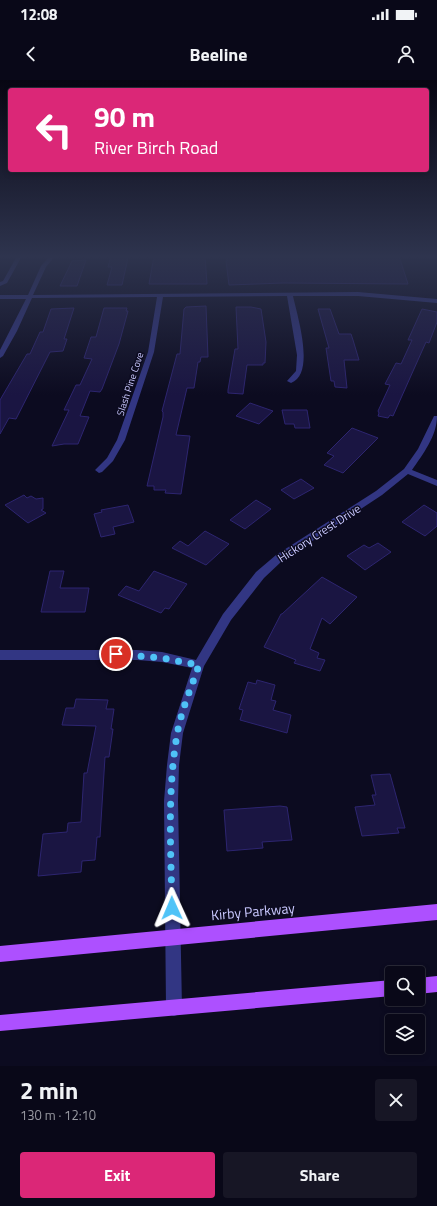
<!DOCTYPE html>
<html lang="en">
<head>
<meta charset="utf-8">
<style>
  :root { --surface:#090818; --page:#171625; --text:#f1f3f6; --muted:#999aa2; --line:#292937; --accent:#db2777 }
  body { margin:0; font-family:"Titillium Web",sans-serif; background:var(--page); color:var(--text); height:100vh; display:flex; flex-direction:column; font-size:15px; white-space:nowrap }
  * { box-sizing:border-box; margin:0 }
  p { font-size:13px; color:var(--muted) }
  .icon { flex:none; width:22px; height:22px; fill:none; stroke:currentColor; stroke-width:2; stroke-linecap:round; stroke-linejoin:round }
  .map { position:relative; height:986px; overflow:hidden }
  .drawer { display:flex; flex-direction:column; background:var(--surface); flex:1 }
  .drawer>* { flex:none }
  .banner { position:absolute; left:8px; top:8px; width:421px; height:84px; border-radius:4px; box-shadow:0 2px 6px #0003,0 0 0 1px var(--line); background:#db2777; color:#fff; overflow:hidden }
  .tools { position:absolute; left:385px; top:886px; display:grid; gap:8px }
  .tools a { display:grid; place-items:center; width:40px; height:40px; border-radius:4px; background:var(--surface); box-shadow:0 2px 6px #0003,0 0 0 1px var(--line); font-size:20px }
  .pin { position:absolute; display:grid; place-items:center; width:34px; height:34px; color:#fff; margin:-17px; border:2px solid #fff; border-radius:50%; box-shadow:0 1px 4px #0007 }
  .me { position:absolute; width:44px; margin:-22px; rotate:359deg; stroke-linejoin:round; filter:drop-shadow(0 0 3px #0008) }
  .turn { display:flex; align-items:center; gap:14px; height:84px; padding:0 20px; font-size:18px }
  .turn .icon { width:52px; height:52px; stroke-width:2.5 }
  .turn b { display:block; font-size:28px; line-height:34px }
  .round { display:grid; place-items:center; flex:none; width:42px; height:42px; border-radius:4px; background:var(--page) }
  .headline { display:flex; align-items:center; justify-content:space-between; height:68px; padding:0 20px }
  h1 { font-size:24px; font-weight:700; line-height:30px }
  .action { display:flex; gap:8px; margin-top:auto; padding:8px 20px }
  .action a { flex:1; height:46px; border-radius:4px; background:var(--accent); color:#fff; font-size:16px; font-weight:700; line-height:46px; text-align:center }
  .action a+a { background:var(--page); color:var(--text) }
  .status { display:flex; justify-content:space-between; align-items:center; height:28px; padding:0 20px; background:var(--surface); direction:ltr }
  .status svg { height:11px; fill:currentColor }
  header { display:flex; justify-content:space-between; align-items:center; height:52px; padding:0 20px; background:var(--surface); font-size:18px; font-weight:700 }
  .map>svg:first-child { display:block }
  .building { fill:#1a1542; stroke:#2d2570 }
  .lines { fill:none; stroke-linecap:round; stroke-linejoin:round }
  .minor { fill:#323683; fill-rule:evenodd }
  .major { fill:#ad50ff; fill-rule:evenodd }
  .route { stroke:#4fc3f7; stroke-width:7; stroke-dasharray:0 12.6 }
  .labels { text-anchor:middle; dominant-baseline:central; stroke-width:3; stroke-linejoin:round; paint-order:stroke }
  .far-street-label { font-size:10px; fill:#cac9ff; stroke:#0c0b20 }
  .street-label { font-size:12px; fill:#cac9ff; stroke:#0c0b20 }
  .near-street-label { font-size:14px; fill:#cac9ff; stroke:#0c0b20 }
</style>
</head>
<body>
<div class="status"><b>12:08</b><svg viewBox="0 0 49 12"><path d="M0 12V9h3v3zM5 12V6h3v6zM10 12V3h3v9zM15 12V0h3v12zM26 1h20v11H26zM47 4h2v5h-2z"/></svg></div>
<header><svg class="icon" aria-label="back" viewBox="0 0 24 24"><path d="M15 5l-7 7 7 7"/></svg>Beeline<svg class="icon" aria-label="person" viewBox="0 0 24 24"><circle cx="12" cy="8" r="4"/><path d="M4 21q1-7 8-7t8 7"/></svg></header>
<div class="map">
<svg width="437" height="986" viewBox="0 0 437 986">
  <rect width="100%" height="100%" fill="#0c0b20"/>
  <g class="building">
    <path d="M111 176H127L128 178 122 205H107L112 187H108Z"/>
    <path d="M154 176H205L207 204H149Z"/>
    <path d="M227 176H399L408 204 283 203 229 205 226 181H227Z"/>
    <path d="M86 180 77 206H60L72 181Z"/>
    <path d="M206 226 208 277H201L200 282H198L194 308H187L176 355 190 356 181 414 165 413 166 410H154V406H147L163 337V332L162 331 177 274H180L184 229 186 227Z"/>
    <path d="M236 227H251L261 229 266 262 265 283H263V285H247L243 314 228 313V310L235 269H238Z"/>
    <path d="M74 228 64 259H67L63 271 50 272 16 339 9 338 0 354V320L27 274H30L40 252H43L51 229Z"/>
    <path d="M104 228H127L126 231H128L119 264 102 309 100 312 90 311 80 336 89 337 78 364H64L52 366 69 330H64L76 305H80L92 279 84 278 91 257H96Z"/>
    <path d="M318 229H330L339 254H351L353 260 359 280H344L347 308 335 307 334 301H331L326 268H329Z"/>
    <path d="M422 229 437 232V242L429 263 426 262 393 336 390 335 388 338 378 336 379 333 378 331 390 305 385 304 396 283 401 284 402 282 412 260H408Z"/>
    <path d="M250 323 273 331 259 344 236 336Z"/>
    <path d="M282 330H307L310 348H295L294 344H285Z"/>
    <path d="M352 348 378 358 343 393 324 385 334 376 327 373Z"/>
    <path d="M301 399 314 408 294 419 281 410Z"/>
    <path d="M24 415 27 418 31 416 36 419 43 418V429L41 430 46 433 28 443 5 425Z"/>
    <path d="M256 420 271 429 245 449 230 440Z"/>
    <path d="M128 425 134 442 113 447 115 454 101 457 94 434 102 432 101 430Z"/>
    <path d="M424 425 437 433V446L425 456 402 442Z"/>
    <path d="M205 451 229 464 206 485 172 468 180 461 188 466Z"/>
    <path d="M378 463 391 472 365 490 347 476 364 465 369 468Z"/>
    <path d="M50 491H64L60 508H89L85 532H41Z"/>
    <path d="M154 491 187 504 169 529 165 528 161 533 118 515 126 506 139 511Z"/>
    <path d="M322 497 357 517 330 544 322 538 310 569 319 573 317 578 325 580 320 591 294 583 296 580 264 567 281 534H282Z"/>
    <path d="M257 600 275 605 271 620 276 621 273 630 291 635 287 653 240 640 243 630 239 629 248 602 256 604Z"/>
    <path d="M76 619 108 620 106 629H114L111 649H113L109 677H105L100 757H97L95 780 82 781 81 792 38 796 43 754 67 752 68 743 81 742 84 693H87L96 646 62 645 66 628H74Z"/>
    <path d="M390 694 405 748H397L399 753 362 756 355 727 375 725 372 715H376L371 695Z"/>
    <path d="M280 726 287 727 292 760 262 762 263 768 227 771 224 730Z"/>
  </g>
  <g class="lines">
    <g class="minor">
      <path d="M17 176H22L7 203 0 206V202L3 201Z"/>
      <path d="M50 176H55L46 187 33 215 358 212 437 219V223L358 216H293C297 235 316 294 291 303L287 301 296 291 297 275 287 216 163 217 154 272 125 360 113 381 102 392 99 393 95 390 107 378 117 360 148 272 157 217 32 218 17 251 3 276 0 278V270L26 219H0V215H28L41 186Z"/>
      <path d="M434 336H437C437 356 423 374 412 390L437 400V406L408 394 382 415 282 481 264 498 231 540 204 586 183 653 179 685 178 721 182 928 180 934 174 936 168 934 166 928 164 721 167 685 171 653 192 588 162 582 137 580H0V570H137L162 572 196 580 223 534 256 492 276 475 376 411 404 389 418 369Z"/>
    </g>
    <g class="major">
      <path d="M437 824V840L0 882V866Z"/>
      <path d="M437 896V912L418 914V898Z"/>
      <path d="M392 900V916L0 951V935Z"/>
    </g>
  </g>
  <linearGradient id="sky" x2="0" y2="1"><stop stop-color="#070612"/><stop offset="0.56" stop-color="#2e344e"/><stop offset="1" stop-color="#2e344e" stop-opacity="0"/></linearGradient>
  <rect width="437" height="315" fill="url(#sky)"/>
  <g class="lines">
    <path class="route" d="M116 574 162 578 199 585C191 608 181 631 177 655 167 712 171 771 172 828"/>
  </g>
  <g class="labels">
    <g class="far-street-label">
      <text transform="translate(130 304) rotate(-72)">Slash Pine Cove</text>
    </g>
    <g class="street-label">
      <text transform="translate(319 453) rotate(-33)">Hickory Crest Drive</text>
    </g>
    <g class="near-street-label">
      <text transform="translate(253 831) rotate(-5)">Kirby Parkway</text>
    </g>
  </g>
</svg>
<div class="tools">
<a><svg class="icon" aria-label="search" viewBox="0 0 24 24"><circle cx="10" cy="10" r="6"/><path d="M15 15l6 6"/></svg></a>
<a><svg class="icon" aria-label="layers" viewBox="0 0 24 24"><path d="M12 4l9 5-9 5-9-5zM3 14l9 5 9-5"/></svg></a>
</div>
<div class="pin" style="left:116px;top:574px;background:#d93025"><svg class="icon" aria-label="arrive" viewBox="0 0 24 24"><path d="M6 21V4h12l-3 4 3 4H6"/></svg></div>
<svg class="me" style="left:172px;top:828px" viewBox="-20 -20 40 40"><path d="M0-17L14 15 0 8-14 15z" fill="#4fc3f7" stroke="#fff" stroke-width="4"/></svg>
<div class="banner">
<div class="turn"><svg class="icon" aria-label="left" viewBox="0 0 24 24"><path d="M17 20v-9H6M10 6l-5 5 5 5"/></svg><div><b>90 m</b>River Birch Road</div></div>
</div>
</div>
<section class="drawer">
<div class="headline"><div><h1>2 min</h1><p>130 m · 12:10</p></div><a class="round"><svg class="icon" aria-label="close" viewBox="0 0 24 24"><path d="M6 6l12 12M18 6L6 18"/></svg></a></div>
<div class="action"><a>Exit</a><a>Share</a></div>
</section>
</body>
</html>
